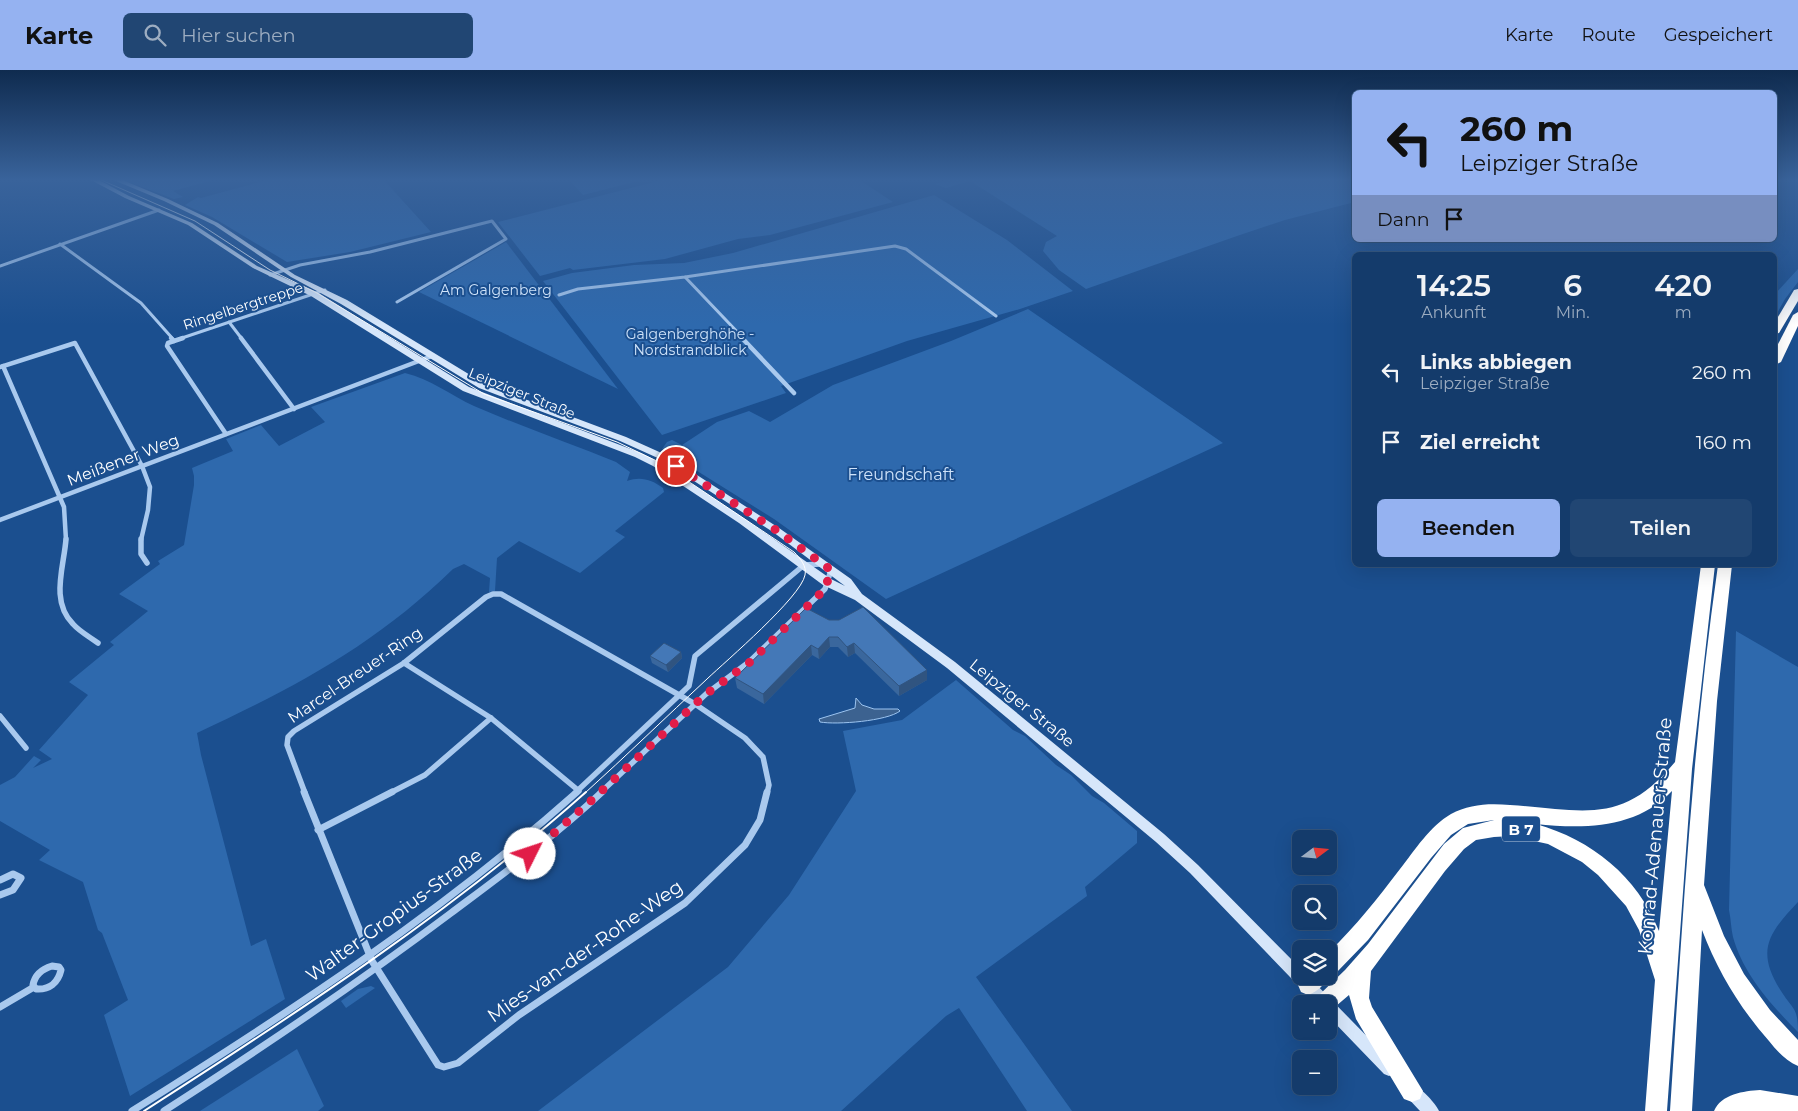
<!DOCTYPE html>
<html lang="de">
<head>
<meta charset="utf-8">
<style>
  :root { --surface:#143b6b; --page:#214673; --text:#f1f3f6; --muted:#9dadc1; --line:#33557e; --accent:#95b2f1 }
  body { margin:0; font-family:Montserrat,sans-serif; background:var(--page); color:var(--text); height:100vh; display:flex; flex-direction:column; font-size:19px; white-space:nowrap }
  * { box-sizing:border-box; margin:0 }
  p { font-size:16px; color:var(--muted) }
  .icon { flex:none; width:28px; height:28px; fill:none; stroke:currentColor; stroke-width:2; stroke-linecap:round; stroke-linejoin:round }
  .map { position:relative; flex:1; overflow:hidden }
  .details { position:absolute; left:1352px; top:182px; width:425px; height:315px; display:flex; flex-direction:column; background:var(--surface); border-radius:8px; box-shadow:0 5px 20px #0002,0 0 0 1px var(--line) }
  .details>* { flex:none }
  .banner { position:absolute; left:1352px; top:20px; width:425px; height:152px; border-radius:8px; box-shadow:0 5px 20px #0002,0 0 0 1px var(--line); background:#95b2f1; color:#111; overflow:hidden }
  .needle { width:32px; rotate:74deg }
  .fabs { position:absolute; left:1292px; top:760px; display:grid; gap:10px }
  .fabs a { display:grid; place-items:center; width:45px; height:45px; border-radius:8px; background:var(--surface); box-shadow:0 5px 20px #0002,0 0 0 1px var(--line); font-size:25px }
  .pin { position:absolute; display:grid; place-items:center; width:42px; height:42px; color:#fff; margin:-21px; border:2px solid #fff; border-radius:50%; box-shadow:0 1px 5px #0007 }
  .me { position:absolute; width:55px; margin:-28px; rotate:49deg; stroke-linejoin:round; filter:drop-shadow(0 0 4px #0008) }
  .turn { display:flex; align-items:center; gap:18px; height:105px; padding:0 25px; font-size:22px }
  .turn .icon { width:65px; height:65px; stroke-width:2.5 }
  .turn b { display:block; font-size:35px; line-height:42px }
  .then { display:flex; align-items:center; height:48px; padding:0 25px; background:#0003; gap:10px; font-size:19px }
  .eta { display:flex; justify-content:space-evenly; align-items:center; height:85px; text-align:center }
  .eta b { font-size:30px; font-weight:600; line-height:35px }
  .action { display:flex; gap:10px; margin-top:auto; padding:10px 25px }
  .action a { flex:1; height:58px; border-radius:8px; background:var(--accent); color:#111; font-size:20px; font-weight:600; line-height:58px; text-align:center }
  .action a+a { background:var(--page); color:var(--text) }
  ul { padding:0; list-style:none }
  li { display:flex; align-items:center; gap:15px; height:70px; padding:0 25px }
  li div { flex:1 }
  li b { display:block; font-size:19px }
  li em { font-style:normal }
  header { display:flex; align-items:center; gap:30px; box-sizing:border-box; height:70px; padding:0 25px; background:var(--accent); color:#111 }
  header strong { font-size:24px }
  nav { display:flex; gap:28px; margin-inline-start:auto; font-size:18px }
  .search { width:350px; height:45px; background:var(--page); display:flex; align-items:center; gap:12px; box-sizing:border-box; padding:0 18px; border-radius:8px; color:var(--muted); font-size:19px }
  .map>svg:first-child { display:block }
  .green { fill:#2e69ad }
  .water { fill:#3c6290; stroke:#9cc4f0 }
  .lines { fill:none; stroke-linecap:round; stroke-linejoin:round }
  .street-far3 { stroke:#a9c9ee; stroke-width:3 }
  .street-far2 { stroke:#a9c9ee; stroke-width:4.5 }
  .street-far1 { stroke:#a9c9ee; stroke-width:5.5 }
  .street { stroke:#a9c9ee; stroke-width:7 }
  .secondary { fill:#d6e6fa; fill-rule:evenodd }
  .highway { fill:#fff; fill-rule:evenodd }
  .tram-far1 { stroke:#fff; stroke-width:1 }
  .tram { stroke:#fff; stroke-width:2 }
  .wall { fill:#3a679d }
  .shaded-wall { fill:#305480 }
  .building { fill:#4478b7; stroke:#305480 }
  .route { stroke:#e11d48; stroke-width:9; stroke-dasharray:0 16.2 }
  .labels { text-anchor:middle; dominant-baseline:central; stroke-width:4; stroke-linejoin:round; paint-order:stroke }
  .far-park-label { font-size:14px; fill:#cfe3fa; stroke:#1b4f8f }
  .far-street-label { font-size:14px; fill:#fff; stroke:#1b4f8f }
  .shield { fill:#1b4f8f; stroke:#bbcadd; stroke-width:1 }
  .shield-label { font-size:15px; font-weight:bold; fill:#fff }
  .street-label { font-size:16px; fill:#fff; stroke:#1b4f8f }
  .park-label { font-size:16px; fill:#cfe3fa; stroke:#1b4f8f }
  .near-street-label { font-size:19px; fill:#fff; stroke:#1b4f8f }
</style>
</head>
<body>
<header>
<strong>Karte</strong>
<div class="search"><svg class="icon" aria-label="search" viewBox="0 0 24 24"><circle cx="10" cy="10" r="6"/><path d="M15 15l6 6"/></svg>Hier suchen</div>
<nav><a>Karte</a><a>Route</a><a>Gespeichert</a></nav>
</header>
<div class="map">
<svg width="1798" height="1041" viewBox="0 0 1798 1041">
  <rect width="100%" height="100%" fill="#1b4f8f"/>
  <g class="green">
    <path d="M121 109H217L173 121 183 127 174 129Z"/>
    <path d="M271 109H383L431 162 350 182 287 192 212 147 185 135 198 127 201 128Z"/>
    <path d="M568 109H646L583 125Z"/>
    <path d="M666 109H858L893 132 770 165 738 169 665 189 573 200 570 198 540 206 498 152Z"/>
    <path d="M951 109H1355V132L1285 150 1237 166 1086 219 1059 200 1043 181 1046 172 1057 166 970 111 946 118 935 114Z"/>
    <path d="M934 125 1007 170 1073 221 1020 239 907 271 781 316 786 323 662 365 543 211 572 203 634 195 684 193 733 183Z"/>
    <path d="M506 172 618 319 419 222Z"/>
    <path d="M1798 199V212L1785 229 1775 247V224Z"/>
    <path d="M1028 239 1223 373 886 529 774 449 662 379 667 372 672 370 682 375 717 352 749 341 770 352 833 315 951 271Z"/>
    <path d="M405 303C431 309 450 325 474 336 520 356 569 373 616 392L630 402 627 411C641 406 652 410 663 418L664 422 615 461 625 467 580 503 519 471 497 488 495 521 489 522 490 508 464 494 453 499C374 576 295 617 197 663L201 685 251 876 266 869 285 929 130 1026 104 945 128 930 102 863 98 860 83 812 39 790 50 780 0 751V715L15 707 34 686 41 690 33 698 52 689 39 680 88 625 69 612 114 575 110 572 148 541 119 524 160 494 158 491 184 475 194 415V406L192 398 233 381 226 369 261 355 279 376 325 352 311 337Z"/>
    <path d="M1736 561 1798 597V832C1769 863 1755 880 1781 921 1793 940 1798 937 1798 962 1772 936 1743 904 1733 867 1731 859 1731 849 1729 840Z"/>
    <path d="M956 610 1013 660 1025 666 1056 695 1071 705 1092 726 1104 733 1137 761V773L1085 817 1087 826 976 907 1072 1041H1027L959 938 946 946 841 1041H538L728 897 789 825 856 721 843 661 902 650Z"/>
    <path d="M371 916 375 918 346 938 341 931 358 919Z"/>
    <path d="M297 979 324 1036 318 1041H200Z"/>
  </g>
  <path class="water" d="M856 628 862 635 874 639H898L900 641C887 651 837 655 820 652L819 649 855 638Z"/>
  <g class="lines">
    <g class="street-far3">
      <path d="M60 174 141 233 173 269"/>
      <path d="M0 196 159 140"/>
      <path d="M270 205 300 195 370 182 492 151 506 169 397 232"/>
      <path d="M685 207 744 269"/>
      <path d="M559 225 578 219 685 207 895 176 906 179 996 246"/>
      <path d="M229 252 242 269"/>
      <path d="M179 269 325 220"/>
    </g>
    <g class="street-far2">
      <path d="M171 268 174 271"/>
      <path d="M183 268 168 273 167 276 226 364"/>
      <path d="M241 268 294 339"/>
      <path d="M742 268 794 323"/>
      <path d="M3 296 64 437 66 470"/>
      <path d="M0 297 75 273 142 396 150 417 148 440 141 470"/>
      <path d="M0 450 432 286"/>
    </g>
    <g class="street-far1">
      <path d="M66 469C64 497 50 531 73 554 80 562 90 567 98 573"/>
      <path d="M141 469V484L147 493"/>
      <path d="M404 593 491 648 579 721"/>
      <path d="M0 646 26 678"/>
      <path d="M305 723 287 675 288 667 294 661 404 593 486 527 493 524H501L695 634 745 668 763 687 769 715 767 723"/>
      <path d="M390 723 425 705 491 648"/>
      <path d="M575 723 689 616 695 586 804 495 820 494"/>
      <path d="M600 723 706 624 749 592 825 519 831 500"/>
    </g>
    <g class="street">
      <path d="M304 722 372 891 438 995 444 997 458 993 519 945 685 833 745 775 760 750 767 722"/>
      <path d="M318 760 392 722"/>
      <path d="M0 810 13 804 21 808 13 820 0 825"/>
      <path d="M52 896 59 897 61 900C58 913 49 920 36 919L33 915C35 904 42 899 52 896Z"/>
      <path d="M0 937 34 917"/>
      <path d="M132 1041C287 944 440 844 577 722"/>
      <path d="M164 1041C262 978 358 913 451 843 503 804 555 766 602 722"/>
    </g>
    <g class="secondary">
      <path d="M89 109H97L129 126 192 153 257 196 317 222 469 317 641 383 659 392 745 449 831 509 845 516 773 462 660 389 620 371 479 318 341 234 291 207 214 155 164 131 111 109H120L168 129 218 153 295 205 347 230 485 314 626 367 666 385 779 458 851 509 862 524 955 592 1164 764 1198 795 1301 899V906H1308L1394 994 1396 999 1394 1004 1389 1006 1384 1004 1329 947V934H1316L1190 803 1156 772 947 598 855 530 823 515 739 453 653 396 635 387 463 321 311 226 253 198 188 155 125 128Z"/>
      <path d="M1410 1013C1420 1017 1434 1031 1439 1041H1420L1405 1025 1403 1020 1405 1015Z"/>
    </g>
    <g class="highway">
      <path d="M1798 219V231L1779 263 1775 264V252L1794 220Z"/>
      <path d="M1798 242V256L1781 292 1775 295V280L1793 245Z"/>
      <path d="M1701 495H1715L1692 699 1667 1041H1645L1655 910 1639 860 1626 836 1598 805 1582 792 1548 774 1512 766 1494 767 1476 770 1464 779 1445 801 1371 901 1369 928 1372 937 1423 1021 1420 1029 1412 1032 1404 1029 1356 949 1349 925 1329 942V934L1314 933 1318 926 1345 900 1368 874 1444 774 1463 758 1494 750 1468 754 1451 765 1431 788 1368 870 1336 903 1329 906V882C1355 857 1378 828 1400 799 1415 780 1430 756 1451 744 1469 734 1490 733 1510 735 1584 740 1622 756 1675 692ZM1672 721 1659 861C1637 806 1592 770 1536 754 1584 759 1636 759 1672 721Z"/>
      <path d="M1718 495H1732L1717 631 1704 815 1724 866 1744 904 1770 940 1798 970V996C1786 991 1777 981 1769 971 1740 938 1718 902 1702 860L1692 1041H1670C1682 859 1692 676 1718 495Z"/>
      <path d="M1302 906H1328C1324 916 1318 921 1308 925L1301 922 1298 915Z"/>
      <path d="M1760 1020 1798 1026V1041H1714C1721 1024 1744 1021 1760 1020Z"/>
    </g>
    <path class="tram-far1" d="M99 109 195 151 270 200 317 223 484 324 617 372 661 393 794 482C800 488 807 496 805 505 801 527 726 591 707 609 666 647 626 686 585 723"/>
    <path class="tram" d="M144 1041C297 943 450 843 586 722"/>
  </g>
  <g class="wall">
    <path d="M806 538 927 610 899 626 855 583 848 587 838 577H830L819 589 812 585 764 634 737 618 735 608Z"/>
    <path d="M681 582 682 588 668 602 652 593 650 586Z"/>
  </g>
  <g class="shaded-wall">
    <path d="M829 567 830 577 819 589 818 579Z"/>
    <path d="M854 573 855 583 848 587 847 577Z"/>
    <path d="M811 575 812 585 764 634 763 624Z"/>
    <path d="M681 582 682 588 668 602 666 595Z"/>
    <path d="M927 600V610L899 626V616Z"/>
  </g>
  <g class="building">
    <path d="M863 537 927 600 899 616 854 573 847 577 838 567H829L818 579 811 575 763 624 735 608 806 538 829 550H839Z"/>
    <path d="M664 573 681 582 666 595 650 586Z"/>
  </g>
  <linearGradient id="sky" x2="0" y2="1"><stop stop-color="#0f2b4f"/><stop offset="0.43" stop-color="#39639b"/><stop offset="1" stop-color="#39639b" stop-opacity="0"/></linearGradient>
  <rect width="1798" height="255" fill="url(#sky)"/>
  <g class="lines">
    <path class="route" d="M530 784 592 730 706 624 750 592 825 519 831 500 776 460 676 396"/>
  </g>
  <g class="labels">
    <g class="far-park-label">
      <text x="496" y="220">Am Galgenberg</text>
      <text x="690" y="264">Galgenberghöhe -<tspan x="690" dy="16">Nordstrandblick</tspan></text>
    </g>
    <g class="far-street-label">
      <text transform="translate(243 236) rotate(-18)">Ringelbergtreppe</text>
      <text transform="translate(522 323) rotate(22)">Leipziger Straße</text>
    </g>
    <rect class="shield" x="1502" y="746.5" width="38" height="25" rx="4"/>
    <g class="shield-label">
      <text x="1521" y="759">B 7</text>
    </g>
    <g class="street-label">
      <text transform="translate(123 390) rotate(-21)">Meißener Weg</text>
      <text transform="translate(355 605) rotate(-34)">Marcel-Breuer-Ring</text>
      <text transform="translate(1022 633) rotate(39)">Leipziger Straße</text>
    </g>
    <g class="park-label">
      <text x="901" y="404">Freundschaft</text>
    </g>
    <g class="near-street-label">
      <text transform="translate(1655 766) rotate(-85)">Konrad-Adenauer-Straße</text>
      <text transform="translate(394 845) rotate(-36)">Walter-Gropius-Straße</text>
      <text transform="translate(585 881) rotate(-35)">Mies-van-der-Rohe-Weg</text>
    </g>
  </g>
</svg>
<div class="fabs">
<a><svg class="needle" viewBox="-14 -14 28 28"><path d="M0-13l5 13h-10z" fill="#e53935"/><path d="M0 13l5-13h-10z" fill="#9dadc1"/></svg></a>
<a><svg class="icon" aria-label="search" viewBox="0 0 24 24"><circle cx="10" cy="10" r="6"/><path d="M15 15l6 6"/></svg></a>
<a><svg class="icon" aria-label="layers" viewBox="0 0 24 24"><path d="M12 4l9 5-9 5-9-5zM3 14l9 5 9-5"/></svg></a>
<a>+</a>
<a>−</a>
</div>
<div class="pin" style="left:676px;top:396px;background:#d93025"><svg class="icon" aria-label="arrive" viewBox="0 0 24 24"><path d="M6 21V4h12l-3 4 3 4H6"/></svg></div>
<svg class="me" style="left:530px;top:784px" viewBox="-20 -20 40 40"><circle r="19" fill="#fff"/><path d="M0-13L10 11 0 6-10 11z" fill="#e11d48"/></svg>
<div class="banner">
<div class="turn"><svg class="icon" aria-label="left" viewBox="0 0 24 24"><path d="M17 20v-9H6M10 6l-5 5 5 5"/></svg><div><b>260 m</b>Leipziger Straße</div></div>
<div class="then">Dann<svg class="icon" aria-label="arrive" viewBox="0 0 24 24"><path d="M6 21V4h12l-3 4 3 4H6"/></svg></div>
</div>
<section class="details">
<div class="eta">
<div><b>14:25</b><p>Ankunft</p></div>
<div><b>6</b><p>Min.</p></div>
<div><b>420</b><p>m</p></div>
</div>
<ul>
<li><svg class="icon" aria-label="left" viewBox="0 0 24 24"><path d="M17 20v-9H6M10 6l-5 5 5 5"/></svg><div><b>Links abbiegen</b><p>Leipziger Straße</p></div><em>260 m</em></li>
<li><svg class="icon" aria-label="arrive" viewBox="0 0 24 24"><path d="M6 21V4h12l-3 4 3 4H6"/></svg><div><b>Ziel erreicht</b></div><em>160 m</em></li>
</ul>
<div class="action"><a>Beenden</a><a>Teilen</a></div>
</section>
</div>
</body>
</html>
